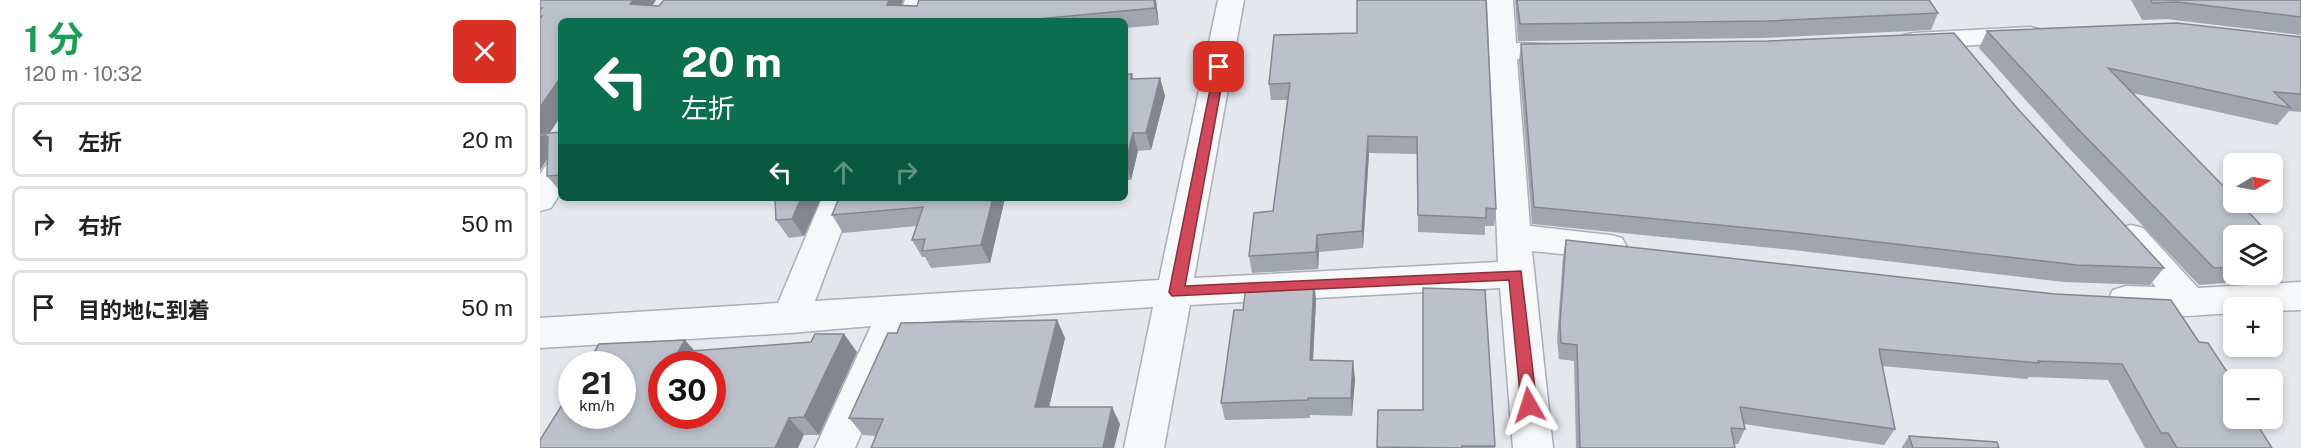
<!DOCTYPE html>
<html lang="ja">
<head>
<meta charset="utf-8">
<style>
  :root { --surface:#fff; --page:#f6f6f6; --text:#222; --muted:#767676; --line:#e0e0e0 }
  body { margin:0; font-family:"Public Sans","Noto Sans JP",sans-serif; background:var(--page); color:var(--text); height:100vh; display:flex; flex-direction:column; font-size:22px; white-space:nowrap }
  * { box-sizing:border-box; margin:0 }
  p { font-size:20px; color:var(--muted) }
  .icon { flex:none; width:33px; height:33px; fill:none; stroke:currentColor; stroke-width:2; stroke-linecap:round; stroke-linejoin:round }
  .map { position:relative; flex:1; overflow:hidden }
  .side { display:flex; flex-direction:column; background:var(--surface); width:540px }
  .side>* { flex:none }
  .hud { position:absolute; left:18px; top:18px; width:570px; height:183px; border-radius:9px; box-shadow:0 3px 9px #0003; background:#0b6e4f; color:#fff; overflow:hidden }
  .needle { width:39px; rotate:80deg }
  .buttons { position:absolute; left:1683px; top:153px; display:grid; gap:12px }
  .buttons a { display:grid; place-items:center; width:60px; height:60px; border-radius:9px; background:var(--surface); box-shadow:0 3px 9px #0003; font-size:30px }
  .speed { position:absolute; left:18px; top:351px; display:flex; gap:12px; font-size:30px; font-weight:700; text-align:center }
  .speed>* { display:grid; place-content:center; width:78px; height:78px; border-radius:50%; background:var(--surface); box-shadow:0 3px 9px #0003; line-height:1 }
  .speed small { font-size:15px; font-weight:400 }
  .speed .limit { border:9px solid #d22; background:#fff; color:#111 }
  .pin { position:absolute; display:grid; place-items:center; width:51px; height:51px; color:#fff; margin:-26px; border-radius:12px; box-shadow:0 3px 9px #0006 }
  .me { position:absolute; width:66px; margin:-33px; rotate:354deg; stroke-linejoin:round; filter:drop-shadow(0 0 4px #0008) }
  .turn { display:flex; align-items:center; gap:21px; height:126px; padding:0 24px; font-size:27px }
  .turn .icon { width:78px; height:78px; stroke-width:2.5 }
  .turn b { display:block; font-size:42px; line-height:51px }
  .lanes { display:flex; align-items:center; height:57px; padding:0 24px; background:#0003; justify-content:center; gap:30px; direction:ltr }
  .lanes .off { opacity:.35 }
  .round { display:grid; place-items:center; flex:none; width:63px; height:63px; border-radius:9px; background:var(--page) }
  .summary { display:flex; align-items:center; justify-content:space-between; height:102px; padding:0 24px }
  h1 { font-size:36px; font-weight:700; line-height:45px; color:#1e9e55 }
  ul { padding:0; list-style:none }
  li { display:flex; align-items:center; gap:18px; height:75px; margin:0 12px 9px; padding:0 12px; border:3px solid var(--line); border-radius:9px }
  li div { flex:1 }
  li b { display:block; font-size:22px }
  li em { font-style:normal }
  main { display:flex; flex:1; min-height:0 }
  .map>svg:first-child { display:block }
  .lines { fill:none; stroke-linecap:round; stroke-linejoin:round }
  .minor-casing { stroke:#a9aeb7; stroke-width:3 }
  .minor { fill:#f7f8fa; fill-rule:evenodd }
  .wall { fill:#a1a5ae }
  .shaded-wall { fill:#83868d }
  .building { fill:#bbc0ca; stroke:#83868d; stroke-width:1.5; fill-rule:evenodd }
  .route { fill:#d1495b; stroke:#882f3b; stroke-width:1.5 }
</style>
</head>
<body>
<main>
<section class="side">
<div class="summary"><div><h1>1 分</h1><p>120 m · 10:32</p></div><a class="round" style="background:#d93025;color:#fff"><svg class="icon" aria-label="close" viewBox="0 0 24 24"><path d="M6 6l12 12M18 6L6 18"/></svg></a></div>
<ul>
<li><svg class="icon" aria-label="left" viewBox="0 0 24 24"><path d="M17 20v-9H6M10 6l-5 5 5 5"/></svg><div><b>左折</b></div><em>20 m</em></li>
<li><svg class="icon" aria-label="right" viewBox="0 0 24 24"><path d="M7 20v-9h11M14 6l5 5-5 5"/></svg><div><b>右折</b></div><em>50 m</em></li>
<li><svg class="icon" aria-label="arrive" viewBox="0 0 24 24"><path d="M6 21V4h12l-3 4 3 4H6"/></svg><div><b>目的地に到着</b></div><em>50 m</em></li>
</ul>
</section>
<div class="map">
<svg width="1761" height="448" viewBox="0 0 1761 448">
  <rect width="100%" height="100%" fill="#e4e7ec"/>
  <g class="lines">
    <g class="minor-casing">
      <g id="minor">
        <path d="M365 0H391L383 21H357Z"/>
        <path d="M678 0H704L654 278 958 262 947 0H973L976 43 1036 45 1040 51 1036 57 977 59 990 226 1070 235 1082 238 1087 247 1082 256 1070 259 992 251 1013 448H973L960 288 650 305 624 448H584L613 307 369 323 315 448H275L331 326 250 333 0 348V318L238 303 282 198H314L275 301 619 280Z"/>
        <path d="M1490 27 1499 29 1503 35 1499 41 1374 49 1364 47 1361 41 1364 35 1374 33Z"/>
        <path d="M21 155V192L11 208 0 211V174L10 159Z"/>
        <path d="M1591 225 1603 228 1658 288 1761 282V310L1732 311V308H1694V313C1656 315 1610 321 1573 310L1568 300 1573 290 1586 286 1616 287 1574 237 1579 228Z"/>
      </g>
    </g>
    <use href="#minor" class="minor"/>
  </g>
  <g class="wall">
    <path d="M0 0H116L112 6H119L124 0H363L361 5 377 6 379 0H616L619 25 585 28V21H21L10 133 21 132V192L7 176V159L0 170Z"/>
    <path d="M975 0H1389L1398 13 1391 30 1223 38 978 41Z"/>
    <path d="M1591 0H1761V35L1626 19 1602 20Z"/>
    <path d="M1447 31 1761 37V112L1749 111 1737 125 1592 93 1694 236V274H1705L1698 282 1659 285 1526 145 1439 48Z"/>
    <path d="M817 33 956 209 954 226H945V235L878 232 877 154 829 153 823 248 779 252 778 269 712 273 709 256 733 211 747 100H731L729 84Z"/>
    <path d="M981 44 1477 108 1624 268 1610 285 1524 282 1253 250 992 224 979 61Z"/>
    <path d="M592 74 593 79 620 78 625 96 611 150 598 151 591 180H585V75Z"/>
    <path d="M235 198H281L264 236 249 238 236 220Z"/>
    <path d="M465 198 450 263 391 268 385 257H382L372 240 377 226 303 233 292 215Z"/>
    <path d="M1026 240 1659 342 1691 378 1688 381 1732 448H1605L1568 380 1489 377 1487 379 1342 366 1355 429 1344 445 1204 424 1205 429 1198 444H1194L1195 448H1036L1034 361 1019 359 1017 340 1023 256Z"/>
    <path d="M774 282 776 300 773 360 815 379 812 416 770 415V418L685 420 681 403 703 310Z"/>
    <path d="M517 320 525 338 509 407 580 424 574 448H331L336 436 323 435 309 418 357 333Z"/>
    <path d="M154 350 317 352 279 435H264Z"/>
    <path d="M838 410 955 446V448H837Z"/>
    <path d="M1369 436 1459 448H1362V447Z"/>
  </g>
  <g class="shaded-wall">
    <path d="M93 0H116L102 21 90 4Z"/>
    <path d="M349 0H363L356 21 347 5Z"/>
    <path d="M614 0H616L619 25 615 8Z"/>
    <path d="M21 77V116L7 137 5 135 20 153 8 158 0 170V107Z"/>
    <path d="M620 78 625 96 611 150 606 133Z"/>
    <path d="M593 133 598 151 591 180 586 162Z"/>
    <path d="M828 136 829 153 823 248 822 231Z"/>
    <path d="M261 198H281L264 236 252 219Z"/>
    <path d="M453 198H465L450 263 441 245Z"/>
    <path d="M777 235 779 252 778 269 776 252Z"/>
    <path d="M774 282 776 300 772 378 770 360Z"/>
    <path d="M517 320 525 338 505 425 495 407Z"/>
    <path d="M304 334 317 352 279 435 264 417Z"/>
    <path d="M145 340 161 358 138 352Z"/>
    <path d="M813 361 815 379 812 416 811 398Z"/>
    <path d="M572 407 580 424 574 448H563Z"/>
    <path d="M249 418 264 435 258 448H235Z"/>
  </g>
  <g class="building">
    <path d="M0 0H93L90 4 119 6 124 0H349L347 5 377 6 379 0H614L615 8 475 21H21V77L0 107V18L2 16H0V10L2 8H0Z"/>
    <path d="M817 0H946L956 209 946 208V218L878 215 877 137 828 136 822 231 777 235 776 252 709 256 714 213 733 211 750 83 729 84 734 35 817 33Z"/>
    <path d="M977 0H1389L1398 13 1228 21 980 24Z"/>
    <path d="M1611 0H1761V17L1637 2 1612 3Z"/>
    <path d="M1637 23 1761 37V94L1734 92 1751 108 1568 68 1694 197V202H1699L1731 236H1694V267L1674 268 1537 128 1447 31Z"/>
    <path d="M1414 33 1477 108 1624 268 1537 265 1260 233 994 207 981 44 1228 41Z"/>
    <path d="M592 74 591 79 620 78 606 133H593L586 162H585V75Z"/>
    <path d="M21 132V175L7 176 8 137 5 135 0 137V134Z"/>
    <path d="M235 198H261L252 219 236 220Z"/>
    <path d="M299 198H453L441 245 382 251 385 239 372 240 383 207 292 215Z"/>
    <path d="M1026 240 1515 294 1631 300 1659 342 1668 343 1691 378H1687L1694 388V418H1713L1732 448H1637L1628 433H1621L1582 364 1498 361 1499 363 1339 349 1355 429 1200 407 1205 429 1191 428 1195 448H1040L1037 345 1021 343 1020 324Z"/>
    <path d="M774 282 770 360 813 361 811 398H768V400L681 403 694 310H703L706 286Z"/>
    <path d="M883 288 945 290 955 446H922V448L837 447 838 410H883Z"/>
    <path d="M517 320 495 407H572L563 448H331L343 419 309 418 348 333H357L361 323Z"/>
    <path d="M275 334H304L264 417 249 418 235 448H0V440L32 389V416H82V364H47L59 344 145 340 138 352 271 342ZM122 364H172V416H122Z"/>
    <path d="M1369 436 1457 442 1459 448H1373Z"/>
  </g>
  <path class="route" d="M675 65 685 67 645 286 981 271 997 405 994 409H983L981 405 969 280 632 296 629 292Z"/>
</svg>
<div class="buttons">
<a><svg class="needle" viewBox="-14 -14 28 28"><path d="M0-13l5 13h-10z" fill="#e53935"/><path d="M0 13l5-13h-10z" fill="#767676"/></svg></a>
<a><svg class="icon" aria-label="layers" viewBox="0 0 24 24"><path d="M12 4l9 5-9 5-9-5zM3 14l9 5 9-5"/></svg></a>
<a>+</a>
<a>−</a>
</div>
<div class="speed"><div>21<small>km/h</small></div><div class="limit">30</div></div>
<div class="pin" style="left:679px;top:67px;background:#d93025"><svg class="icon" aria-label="arrive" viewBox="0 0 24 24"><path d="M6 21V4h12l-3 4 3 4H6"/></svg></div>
<svg class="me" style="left:989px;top:405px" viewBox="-20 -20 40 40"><path d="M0-17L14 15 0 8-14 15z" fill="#d1495b" stroke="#fff" stroke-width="4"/></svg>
<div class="hud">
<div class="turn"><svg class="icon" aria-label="left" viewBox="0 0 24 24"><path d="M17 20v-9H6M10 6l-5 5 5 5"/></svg><div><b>20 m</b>左折</div></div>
<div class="lanes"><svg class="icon" aria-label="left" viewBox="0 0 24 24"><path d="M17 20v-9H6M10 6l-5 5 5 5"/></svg><svg class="icon off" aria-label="ahead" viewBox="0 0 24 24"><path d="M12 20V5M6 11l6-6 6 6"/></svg><svg class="icon off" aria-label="right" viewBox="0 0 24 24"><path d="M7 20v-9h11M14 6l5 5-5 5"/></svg></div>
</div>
</div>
</main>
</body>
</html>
